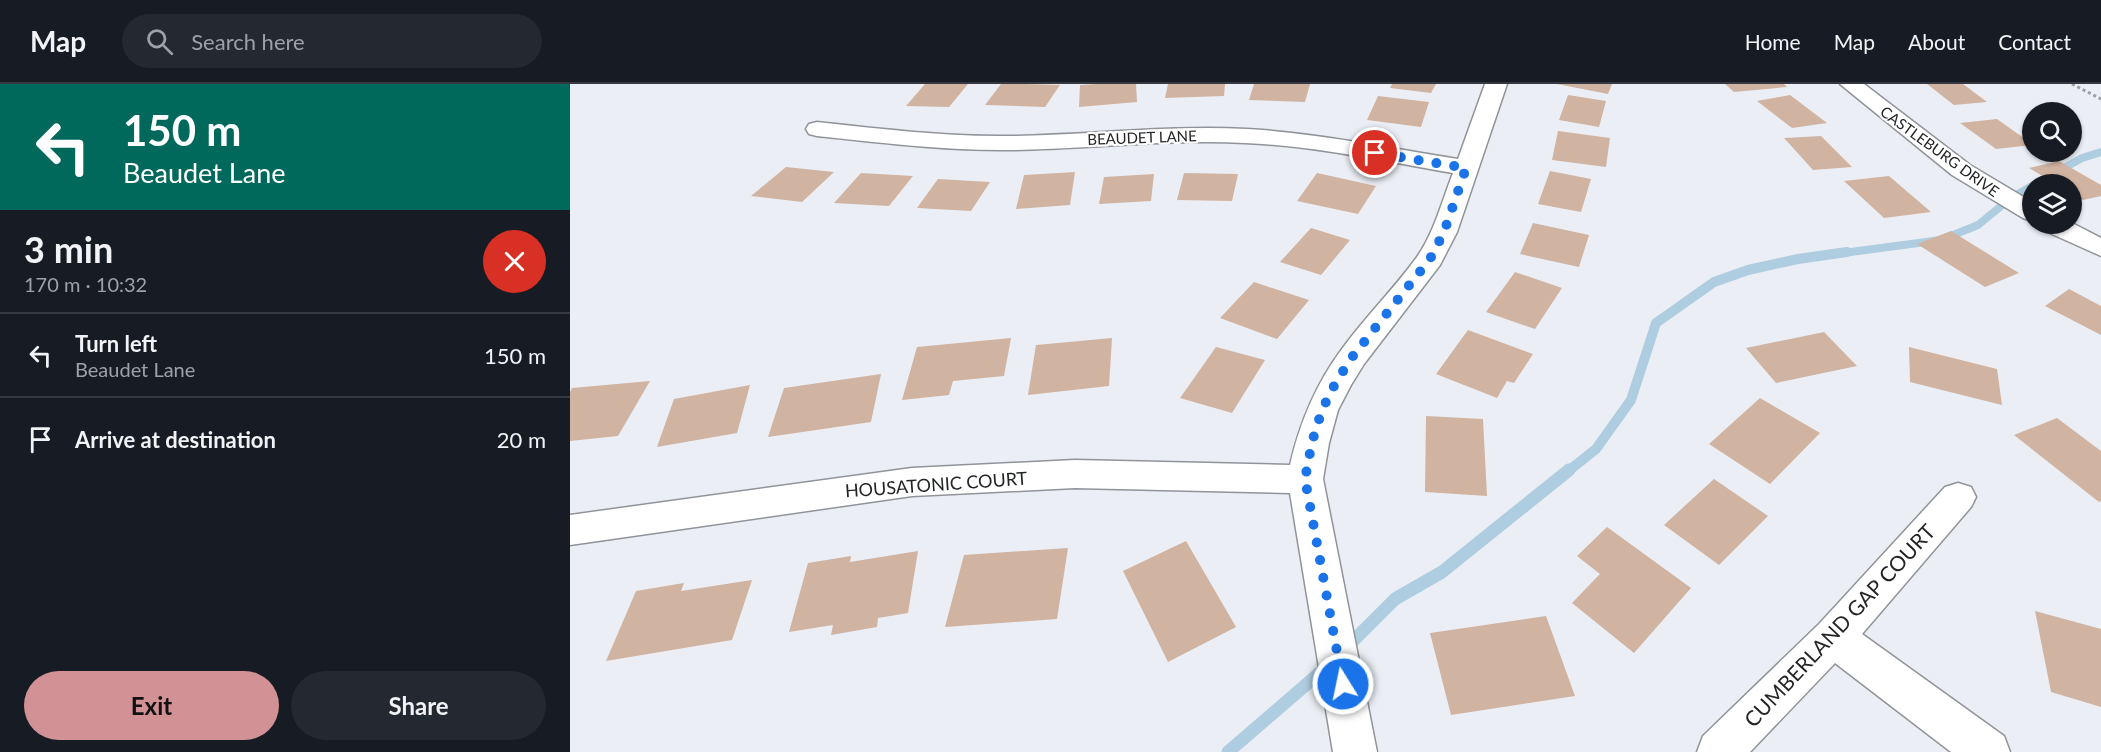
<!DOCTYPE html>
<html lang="en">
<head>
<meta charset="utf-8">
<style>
  :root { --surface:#171b24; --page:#242831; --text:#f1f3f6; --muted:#9ea1a6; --line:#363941; --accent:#d29195 }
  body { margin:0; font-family:Lato,sans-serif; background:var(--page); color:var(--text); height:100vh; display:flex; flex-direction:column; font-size:22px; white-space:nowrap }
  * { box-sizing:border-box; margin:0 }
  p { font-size:20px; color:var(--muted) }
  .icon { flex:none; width:33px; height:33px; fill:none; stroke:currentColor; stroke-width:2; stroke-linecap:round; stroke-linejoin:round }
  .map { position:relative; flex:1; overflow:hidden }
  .sheet { display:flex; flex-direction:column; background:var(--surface); width:570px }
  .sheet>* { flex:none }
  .guide { background:#00695c; color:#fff; overflow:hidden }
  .buttons { position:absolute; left:1452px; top:18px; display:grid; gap:12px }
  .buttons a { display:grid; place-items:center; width:60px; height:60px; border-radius:50%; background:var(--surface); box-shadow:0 2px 4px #0004; font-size:30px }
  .pin { position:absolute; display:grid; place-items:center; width:51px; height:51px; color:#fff; margin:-26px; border:3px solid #fff; border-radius:50%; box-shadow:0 2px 6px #0007 }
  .me { position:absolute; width:66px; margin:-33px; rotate:350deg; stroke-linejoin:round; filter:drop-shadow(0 0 4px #0008) }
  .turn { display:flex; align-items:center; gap:21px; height:126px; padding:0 24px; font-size:27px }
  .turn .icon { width:78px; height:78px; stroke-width:2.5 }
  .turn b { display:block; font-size:42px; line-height:51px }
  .round { display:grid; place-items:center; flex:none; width:63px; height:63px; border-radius:32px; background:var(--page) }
  .overview { display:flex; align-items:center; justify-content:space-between; height:102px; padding:0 24px }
  h1 { font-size:36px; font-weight:700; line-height:45px }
  .button { display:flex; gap:12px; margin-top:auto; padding:12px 24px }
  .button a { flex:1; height:69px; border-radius:36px; background:var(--accent); color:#111; font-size:24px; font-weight:700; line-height:69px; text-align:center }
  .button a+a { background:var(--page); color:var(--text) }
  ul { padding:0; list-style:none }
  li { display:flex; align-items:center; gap:18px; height:84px; padding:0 24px; border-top:2px solid var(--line) }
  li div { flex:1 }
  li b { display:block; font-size:22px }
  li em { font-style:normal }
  header { display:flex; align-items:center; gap:36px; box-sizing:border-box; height:84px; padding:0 30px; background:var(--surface); border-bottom:2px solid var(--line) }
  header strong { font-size:28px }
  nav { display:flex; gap:33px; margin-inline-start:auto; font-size:21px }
  .search { width:420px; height:54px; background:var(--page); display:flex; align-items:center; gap:15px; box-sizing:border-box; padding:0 21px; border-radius:33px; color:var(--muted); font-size:22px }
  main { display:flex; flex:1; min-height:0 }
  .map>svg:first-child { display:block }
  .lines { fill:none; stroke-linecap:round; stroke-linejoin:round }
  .stream-far2 { stroke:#afcde0; stroke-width:8 }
  .stream-far1 { stroke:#afcde0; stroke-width:10 }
  .stream { stroke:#afcde0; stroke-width:13 }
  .building { fill:#d0b3a1 }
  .street-casing { stroke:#909499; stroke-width:3 }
  .path { stroke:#9b9ea3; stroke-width:3; stroke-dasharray:3 3; stroke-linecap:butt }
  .street { fill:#fff; fill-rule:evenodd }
  .route { stroke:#1a73e8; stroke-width:10; stroke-dasharray:0 18 }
  .labels { text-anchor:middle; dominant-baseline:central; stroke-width:4.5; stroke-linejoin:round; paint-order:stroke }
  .far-street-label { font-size:15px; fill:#222426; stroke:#fff }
  .street-label { font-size:18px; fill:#222426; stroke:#fff }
  .near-street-label { font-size:21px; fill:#222426; stroke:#fff }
</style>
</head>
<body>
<header>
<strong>Map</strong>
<div class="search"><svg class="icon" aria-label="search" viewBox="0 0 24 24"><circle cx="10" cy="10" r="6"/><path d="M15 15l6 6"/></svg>Search here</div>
<nav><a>Home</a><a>Map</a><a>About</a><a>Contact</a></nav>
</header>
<main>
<section class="sheet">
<div class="guide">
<div class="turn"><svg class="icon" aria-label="left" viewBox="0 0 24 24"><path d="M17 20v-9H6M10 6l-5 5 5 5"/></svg><div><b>150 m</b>Beaudet Lane</div></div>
</div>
<div class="overview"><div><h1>3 min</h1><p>170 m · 10:32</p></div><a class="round" style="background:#d93025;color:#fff"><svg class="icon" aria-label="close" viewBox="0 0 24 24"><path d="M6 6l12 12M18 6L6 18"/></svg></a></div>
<ul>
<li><svg class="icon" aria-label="left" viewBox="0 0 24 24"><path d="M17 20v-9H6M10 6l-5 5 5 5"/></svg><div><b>Turn left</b><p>Beaudet Lane</p></div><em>150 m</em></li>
<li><svg class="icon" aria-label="arrive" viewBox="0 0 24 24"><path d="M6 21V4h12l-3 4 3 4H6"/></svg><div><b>Arrive at destination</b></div><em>20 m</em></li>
</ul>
<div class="button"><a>Exit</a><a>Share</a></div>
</section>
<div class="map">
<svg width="1531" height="668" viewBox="0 0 1531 668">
  <rect width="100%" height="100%" fill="#ebeff5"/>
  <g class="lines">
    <g class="stream-far2">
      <path d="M1465 100 1512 74 1531 68"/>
      <path d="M1266 170 1371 156 1408 141 1441 114 1462 102"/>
    </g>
    <path class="stream-far1" d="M997 388 1026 365 1061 316 1086 239 1144 198 1178 186 1228 175 1277 168"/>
    <g class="stream">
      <path d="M775 565 825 515 872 488 999 386"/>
      <path d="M658 668 760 580"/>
    </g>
  </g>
  <g class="building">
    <path d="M355 0H398L379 23 336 22Z"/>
    <path d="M431 0H456L490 1 475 23 415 21Z"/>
    <path d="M527 0H566L567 18 509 23 510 1Z"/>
    <path d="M598 0H655L654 12 595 14Z"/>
    <path d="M684 0H740L735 18 679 16Z"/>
    <path d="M822 0H866L861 9 820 4Z"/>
    <path d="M987 0H1042L1038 10Z"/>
    <path d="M1155 0H1214L1217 3 1164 8Z"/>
    <path d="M1357 0H1393L1417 18 1384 21Z"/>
    <path d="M998 11 1036 17 1029 43 989 36Z"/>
    <path d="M1220 11 1257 39 1222 44 1187 17Z"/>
    <path d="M808 12 859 18 851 43 797 36Z"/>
    <path d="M1427 35 1462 60V61L1426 65 1390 39Z"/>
    <path d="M988 47 1040 54 1036 83 982 76Z"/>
    <path d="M1251 52 1282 83 1243 86 1214 54Z"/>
    <path d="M1489 77 1531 101V112L1513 116 1502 110V100H1486L1459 84Z"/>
    <path d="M216 83 264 88 232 118 181 112Z"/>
    <path d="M980 87 1021 95 1011 128 968 120Z"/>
    <path d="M505 88 500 121 446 125 454 91Z"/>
    <path d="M291 89 343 92 319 122 264 119Z"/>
    <path d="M614 89 668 90 662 117 607 116Z"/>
    <path d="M747 89 806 102 788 130 727 117Z"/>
    <path d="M584 90 581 117 529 120 534 93Z"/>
    <path d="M1319 92 1361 128 1314 134 1274 97Z"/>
    <path d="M368 95 420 98 401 127 347 124Z"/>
    <path d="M963 139 1019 151 1009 183 950 170Z"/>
    <path d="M741 144 780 156 751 191 710 178Z"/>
    <path d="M1381 147 1449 189 1415 203 1347 160Z"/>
    <path d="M945 188 992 204 965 245 916 228Z"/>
    <path d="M684 198 739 216 707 255 650 234Z"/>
    <path d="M1499 205 1531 222V251L1475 222Z"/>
    <path d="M898 246 963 270 944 299 937 297 927 314 866 290Z"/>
    <path d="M1254 248 1287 282 1206 299 1176 264Z"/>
    <path d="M441 254 434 292 383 297 379 311 332 316 347 263Z"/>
    <path d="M542 254 539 302 458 311 466 261Z"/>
    <path d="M646 263 695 276 662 329 610 314Z"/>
    <path d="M1339 263 1427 285 1432 321 1340 298Z"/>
    <path d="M311 290 301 338 198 353 214 304Z"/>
    <path d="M80 297 48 352 0 357V308L2 304Z"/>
    <path d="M180 301 167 349 87 363 104 315Z"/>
    <path d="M1190 314 1250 349 1200 400 1139 360Z"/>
    <path d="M856 332 913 335 917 412 855 408Z"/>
    <path d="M1487 334 1531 367V417L1529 418 1444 351Z"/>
    <path d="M1144 395 1198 432 1149 481 1094 441Z"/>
    <path d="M1037 443 1121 504 1064 569 1002 519 1030 490 1007 472Z"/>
    <path d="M616 457 666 543 598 578 553 487Z"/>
    <path d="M498 464 487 535 375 543 394 471Z"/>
    <path d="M348 467 338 529 308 534 307 543 261 551 263 541 219 548 238 479 281 472 280 478Z"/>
    <path d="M182 496 162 556 36 577 66 507 114 499 111 507Z"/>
    <path d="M1465 527 1531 545V623L1481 608Z"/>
    <path d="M976 532 1005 612 881 631 860 549Z"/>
  </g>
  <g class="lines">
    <g class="street-casing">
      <g id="street">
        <path d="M915 0H937L887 148 870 181 794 280 781 301 768 326 759 359 753 395 807 668H763L720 409 505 404 342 412 0 461V431L342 384 505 376 720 381C730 338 746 300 772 265 795 233 824 205 847 173 864 149 872 117 883 89 814 77 745 62 675 59 597 55 520 65 443 66 377 67 312 59 247 52L239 50 236 45 239 40 247 38C312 45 376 53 441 52 520 51 598 41 677 45 748 49 818 64 888 75Z"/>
        <path d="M1270 0H1294L1400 81 1462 118V137L1453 134 1382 91Z"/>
        <path d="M1502 139 1531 154V172L1473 146 1469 140Z"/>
        <path d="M1388 399 1401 403 1406 413 1401 423 1292 550 1434 652 1440 668H1381L1265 579 1180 668H1127L1133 652 1249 540 1375 403Z"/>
      </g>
    </g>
    <path class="path" d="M1502 0 1531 15"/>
    <use href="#street" class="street"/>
  </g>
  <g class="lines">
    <path class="route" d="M773 600 735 395 742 358 752 326 766 298 783 272 860 175 874 148 896 84 805 69"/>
  </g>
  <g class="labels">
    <g class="far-street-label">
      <text transform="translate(572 53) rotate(-2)">BEAUDET LANE</text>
      <text transform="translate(1370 67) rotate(36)">CASTLEBURG DRIVE</text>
    </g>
    <g class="street-label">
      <text transform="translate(366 400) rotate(-4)">HOUSATONIC COURT</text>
    </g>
    <g class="near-street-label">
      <text transform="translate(1269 541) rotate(-47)">CUMBERLAND GAP COURT</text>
    </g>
  </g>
</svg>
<div class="buttons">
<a><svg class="icon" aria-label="search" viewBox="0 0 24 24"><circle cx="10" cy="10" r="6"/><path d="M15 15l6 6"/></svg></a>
<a><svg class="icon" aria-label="layers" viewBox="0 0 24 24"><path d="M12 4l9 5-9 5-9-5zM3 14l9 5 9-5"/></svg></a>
</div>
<div class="pin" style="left:805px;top:69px;background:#d93025"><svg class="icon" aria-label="arrive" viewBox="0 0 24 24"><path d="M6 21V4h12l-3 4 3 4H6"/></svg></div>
<svg class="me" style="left:773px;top:600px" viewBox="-20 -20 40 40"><circle r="17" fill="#1a73e8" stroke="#fff" stroke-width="3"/><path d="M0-11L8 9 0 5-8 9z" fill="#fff"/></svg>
</div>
</main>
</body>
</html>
